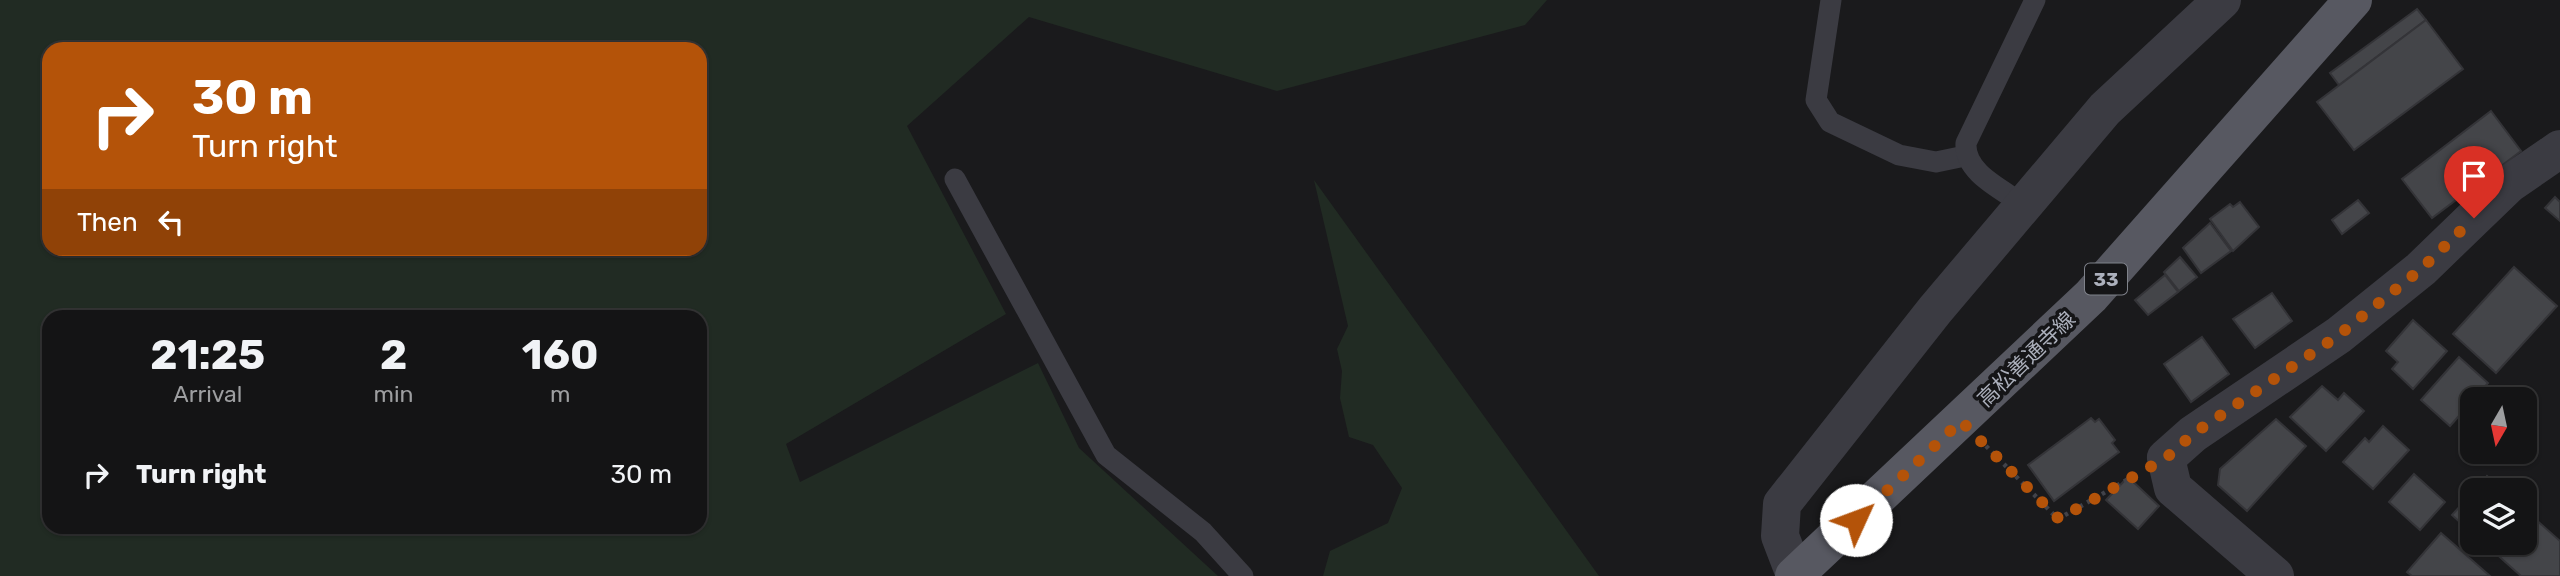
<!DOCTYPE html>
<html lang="en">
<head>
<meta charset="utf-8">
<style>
  :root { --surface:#141415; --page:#1d1d1e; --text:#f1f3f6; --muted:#9d9ea0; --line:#333334 }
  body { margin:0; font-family:Rubik,"Noto Sans JP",sans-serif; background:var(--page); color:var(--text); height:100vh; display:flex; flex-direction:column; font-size:26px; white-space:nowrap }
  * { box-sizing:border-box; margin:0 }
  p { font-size:23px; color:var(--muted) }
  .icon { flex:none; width:38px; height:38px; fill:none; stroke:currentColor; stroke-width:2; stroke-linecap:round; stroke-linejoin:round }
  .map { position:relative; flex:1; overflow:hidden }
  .details { position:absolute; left:42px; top:310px; width:665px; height:224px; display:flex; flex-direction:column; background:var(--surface); border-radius:21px; box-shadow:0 2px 5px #0004,0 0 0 2px var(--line) }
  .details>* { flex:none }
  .top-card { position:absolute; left:42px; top:42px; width:665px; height:214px; border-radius:21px; box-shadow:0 2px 5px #0004,0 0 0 2px var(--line); background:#b45309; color:#fff; overflow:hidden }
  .needle { width:46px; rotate:189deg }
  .fabs { position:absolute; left:2460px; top:387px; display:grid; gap:14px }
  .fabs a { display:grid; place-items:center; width:77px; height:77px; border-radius:14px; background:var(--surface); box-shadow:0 2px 5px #0004,0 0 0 2px var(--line); font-size:35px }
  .pin { position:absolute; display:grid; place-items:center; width:60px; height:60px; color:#fff; margin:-72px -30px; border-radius:50% 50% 50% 0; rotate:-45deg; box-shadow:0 0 7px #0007 }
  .pin .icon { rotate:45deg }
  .me { position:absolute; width:77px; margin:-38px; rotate:47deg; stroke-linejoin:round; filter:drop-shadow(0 0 5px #0008) }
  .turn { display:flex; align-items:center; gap:24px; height:147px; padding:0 35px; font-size:32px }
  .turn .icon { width:91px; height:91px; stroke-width:2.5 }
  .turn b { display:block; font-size:49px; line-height:60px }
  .then { display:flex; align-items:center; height:66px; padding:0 35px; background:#0003; gap:14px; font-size:26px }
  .eta { display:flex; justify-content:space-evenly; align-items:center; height:119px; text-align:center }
  .eta b { font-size:42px; font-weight:700; line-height:49px }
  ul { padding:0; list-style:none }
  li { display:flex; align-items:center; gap:21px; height:91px; padding:0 35px }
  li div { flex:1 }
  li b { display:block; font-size:26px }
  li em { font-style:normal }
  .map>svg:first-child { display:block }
  .green { fill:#212b23; fill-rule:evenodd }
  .building { fill:#444549; stroke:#343438; stroke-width:2 }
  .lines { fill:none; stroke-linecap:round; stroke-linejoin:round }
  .path { stroke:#414249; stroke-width:4.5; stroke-dasharray:3.5 5; stroke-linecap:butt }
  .lane { stroke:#3b3b42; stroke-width:21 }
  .street { stroke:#3b3b42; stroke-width:38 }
  .primary { stroke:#575861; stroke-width:38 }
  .route { stroke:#b45309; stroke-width:12; stroke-dasharray:0 21.6 }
  .labels { text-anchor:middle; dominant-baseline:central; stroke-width:7; stroke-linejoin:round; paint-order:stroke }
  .shield { fill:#151517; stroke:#7f828a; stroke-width:2 }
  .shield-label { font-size:19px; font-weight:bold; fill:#acb0bc }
  .street-label { font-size:21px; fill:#acb0bc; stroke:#151517 }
</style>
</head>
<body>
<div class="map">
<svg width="2560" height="576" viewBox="0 0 2560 576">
  <rect width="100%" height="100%" fill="#1a1a1c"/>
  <g class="green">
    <path d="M0 0H1547L1525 25 1277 91 1029 17 907 126 1006 314 786 444 800 482 1038 363 1079 448 1218 576H0ZM49 49H700V248H49ZM49 317H700V527H49Z"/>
    <path d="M1314 180 1599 576H1323L1330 551 1388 523 1402 488 1373 445 1349 437 1340 398 1342 371 1337 349 1348 326Z"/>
  </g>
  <g class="building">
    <path d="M2417 9 2426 20 2339 85 2330 73Z"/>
    <path d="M2426 20 2463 69 2354 150 2317 102Z"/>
    <path d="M2491 111 2521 151 2432 218 2402 179Z"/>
    <path d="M2555 197 2560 202V221L2545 208Z"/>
    <path d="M2358 200 2369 213 2342 234 2332 220Z"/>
    <path d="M2240 202 2259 227 2233 251 2210 219 2230 204 2233 207Z"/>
    <path d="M2210 223 2231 251 2201 273 2183 248Z"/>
    <path d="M2180 257 2197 277 2179 291 2164 272Z"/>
    <path d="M2514 267 2557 306 2496 373 2453 334Z"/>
    <path d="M2165 275 2178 292 2148 315 2135 300Z"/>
    <path d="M2272 293 2292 321 2255 348 2233 319Z"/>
    <path d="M2413 320 2447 351 2413 389 2392 369 2398 362 2386 351Z"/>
    <path d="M2202 337 2229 374 2191 402 2164 364Z"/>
    <path d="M2459 357 2488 383 2450 426 2421 400Z"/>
    <path d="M2322 386 2338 400 2344 393 2364 411 2326 451 2290 417Z"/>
    <path d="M2091 418 2095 422 2099 419 2115 440 2112 443 2119 452 2054 501 2028 465Z"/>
    <path d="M2473 418V440L2461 430Z"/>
    <path d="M2276 419 2306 446 2247 511 2218 485 2220 469Z"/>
    <path d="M2383 426 2409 450 2373 489 2343 462 2365 438 2369 442Z"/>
    <path d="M2414 474 2445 502 2420 530 2389 502Z"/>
    <path d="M2487 476 2503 490H2475Z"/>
    <path d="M2128 477 2159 506 2138 529 2106 500Z"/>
    <path d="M2473 492V534L2452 515Z"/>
    <path d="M2525 510 2560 541V576H2521L2483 542H2525Z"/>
    <path d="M2441 533 2490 576H2412L2407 572Z"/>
  </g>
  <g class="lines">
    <path class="path" d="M1986 446 2058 519 2132 477"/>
    <g class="lane">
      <path d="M1831 0 1816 100 1830 122 1899 155 1936 162 1965 156"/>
      <path d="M955 179 1106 455 1203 532 1243 576"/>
      <path d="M2024 205C2002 189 1964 173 1966 143L2035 0"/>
    </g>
    <g class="street">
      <path d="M1795 575 1780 536 1782 504 1935 310 2105 109 2222 0"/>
      <path d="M2275 576 2173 488 2166 458 2193 434 2339 335 2421 269 2509 184 2560 149"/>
    </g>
    <path class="primary" d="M1794 576 2091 296 2353 0"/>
  </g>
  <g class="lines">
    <path class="route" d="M1856 520 1961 421 2059 519 2166 458 2193 434 2339 335 2421 269 2474 218"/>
  </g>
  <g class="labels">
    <rect class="shield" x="2085" y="263.5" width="42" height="31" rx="5"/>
    <g class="shield-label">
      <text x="2106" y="279">33</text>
    </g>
    <g class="street-label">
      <text transform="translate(2026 359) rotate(-44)">高松善通寺線</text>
    </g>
  </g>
</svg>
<div class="fabs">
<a><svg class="needle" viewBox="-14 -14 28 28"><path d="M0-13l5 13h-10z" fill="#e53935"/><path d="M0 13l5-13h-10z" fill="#9d9ea0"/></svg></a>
<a><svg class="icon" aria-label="layers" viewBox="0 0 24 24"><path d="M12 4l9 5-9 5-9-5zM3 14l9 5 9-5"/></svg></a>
</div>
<div class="pin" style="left:2474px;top:218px;background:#d93025"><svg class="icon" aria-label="arrive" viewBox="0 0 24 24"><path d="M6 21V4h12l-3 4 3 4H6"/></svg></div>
<svg class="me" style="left:1856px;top:520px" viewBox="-20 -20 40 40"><circle r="19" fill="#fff"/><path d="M0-13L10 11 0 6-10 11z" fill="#b45309"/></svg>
<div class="top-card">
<div class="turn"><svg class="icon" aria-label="right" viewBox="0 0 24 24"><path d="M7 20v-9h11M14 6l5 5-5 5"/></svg><div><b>30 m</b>Turn right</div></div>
<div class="then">Then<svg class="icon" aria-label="left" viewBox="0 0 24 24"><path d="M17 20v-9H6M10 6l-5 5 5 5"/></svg></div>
</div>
<section class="details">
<div class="eta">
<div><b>21:25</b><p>Arrival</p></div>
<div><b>2</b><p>min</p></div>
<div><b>160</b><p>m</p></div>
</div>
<ul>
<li><svg class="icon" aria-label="right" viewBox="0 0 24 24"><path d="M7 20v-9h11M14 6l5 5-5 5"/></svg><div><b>Turn right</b></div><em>30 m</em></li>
</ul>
</section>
</div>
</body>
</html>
